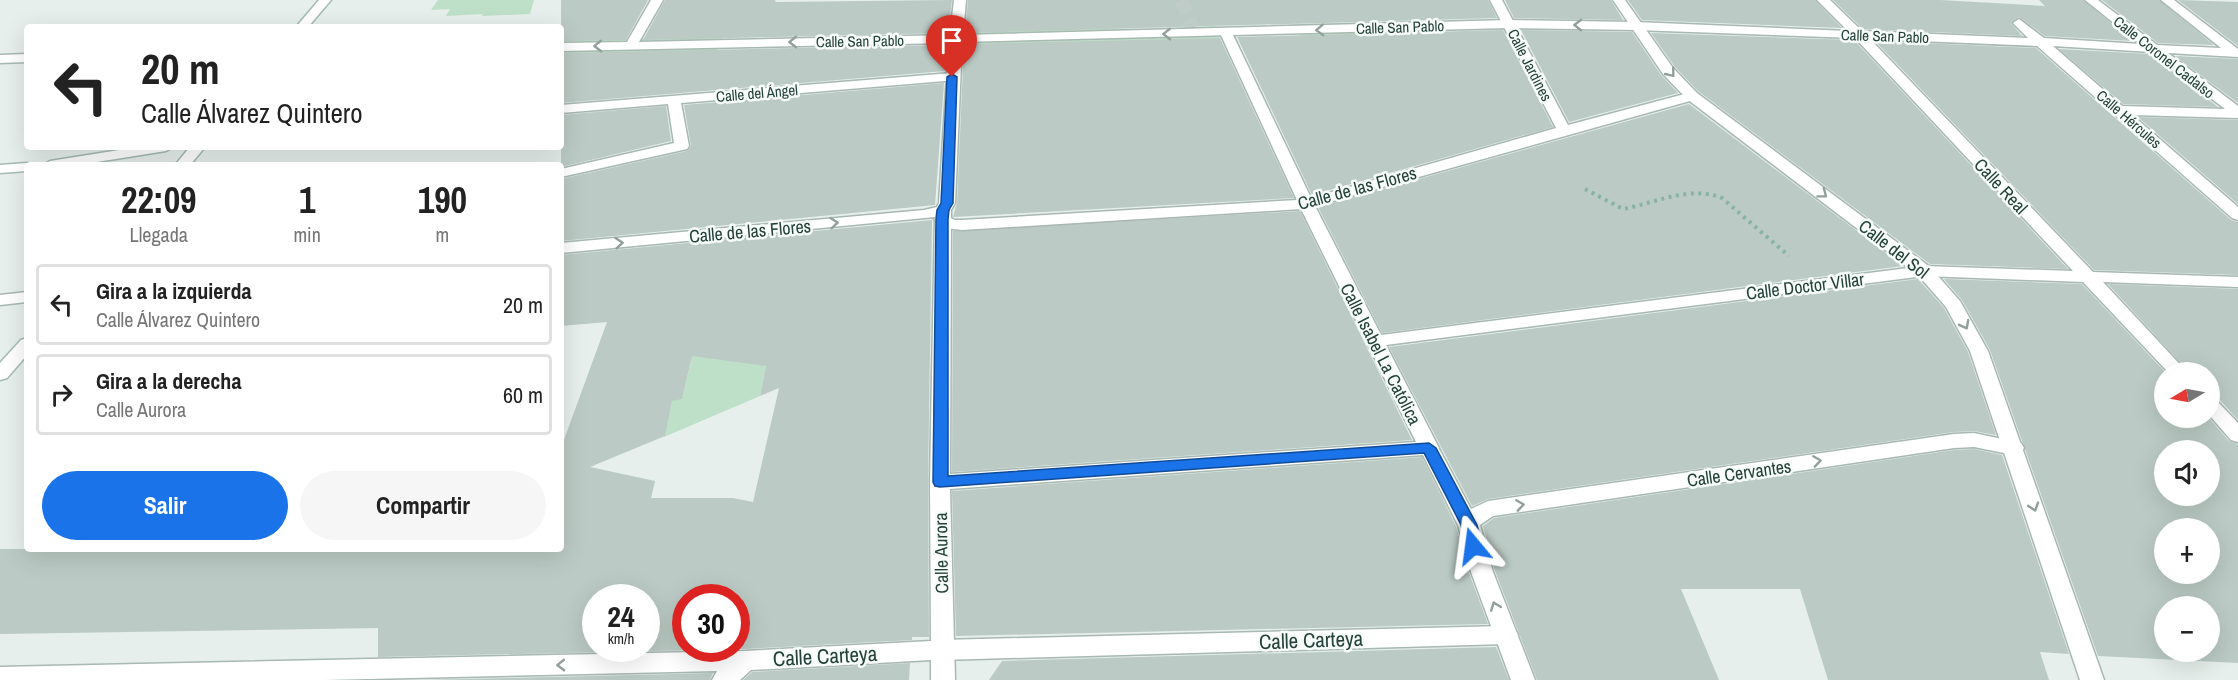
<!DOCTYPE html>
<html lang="es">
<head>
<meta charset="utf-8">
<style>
  :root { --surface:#fff; --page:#f6f6f6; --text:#222; --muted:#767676; --line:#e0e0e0; --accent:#1a73e8 }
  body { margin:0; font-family:"Archivo Narrow",sans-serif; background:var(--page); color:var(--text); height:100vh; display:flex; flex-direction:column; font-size:22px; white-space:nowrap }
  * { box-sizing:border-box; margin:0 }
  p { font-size:20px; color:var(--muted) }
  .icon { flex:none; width:33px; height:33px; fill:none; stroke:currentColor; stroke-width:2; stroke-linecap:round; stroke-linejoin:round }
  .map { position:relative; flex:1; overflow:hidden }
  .details { position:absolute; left:24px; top:162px; width:540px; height:390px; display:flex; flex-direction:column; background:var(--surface); border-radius:6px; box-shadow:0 6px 24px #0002 }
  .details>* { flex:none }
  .hud { position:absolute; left:24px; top:24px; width:540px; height:126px; border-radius:6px; box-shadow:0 6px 24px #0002; background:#fff; color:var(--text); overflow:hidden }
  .needle { width:39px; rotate:260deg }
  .buttons { position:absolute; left:2154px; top:362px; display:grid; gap:12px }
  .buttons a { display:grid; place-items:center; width:66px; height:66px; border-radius:50%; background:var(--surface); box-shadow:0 6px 24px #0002; font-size:30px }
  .speed { position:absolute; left:582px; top:584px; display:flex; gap:12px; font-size:30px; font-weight:700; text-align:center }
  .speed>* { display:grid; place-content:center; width:78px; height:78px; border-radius:50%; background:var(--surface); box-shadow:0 6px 24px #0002; line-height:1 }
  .speed small { font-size:15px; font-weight:400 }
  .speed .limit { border:9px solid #d22; background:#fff; color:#111 }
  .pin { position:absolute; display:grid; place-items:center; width:51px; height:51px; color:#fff; margin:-62px -26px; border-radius:50% 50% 50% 0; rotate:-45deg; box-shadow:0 0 6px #0007 }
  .pin .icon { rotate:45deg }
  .me { position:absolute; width:66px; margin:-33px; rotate:344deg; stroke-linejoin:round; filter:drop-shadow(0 0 4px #0008) }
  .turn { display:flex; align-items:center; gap:21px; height:126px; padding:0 18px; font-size:27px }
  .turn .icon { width:78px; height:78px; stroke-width:2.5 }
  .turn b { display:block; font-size:42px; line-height:51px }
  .eta { display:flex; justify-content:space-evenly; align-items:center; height:102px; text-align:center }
  .eta b { font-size:36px; font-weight:700; line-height:42px }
  .primary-button { display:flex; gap:12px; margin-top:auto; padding:12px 18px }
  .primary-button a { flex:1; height:69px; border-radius:36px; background:var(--accent); color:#fff; font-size:24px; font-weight:700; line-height:69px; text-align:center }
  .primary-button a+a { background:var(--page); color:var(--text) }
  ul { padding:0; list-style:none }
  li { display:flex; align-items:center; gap:18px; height:81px; margin:0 12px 9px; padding:0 6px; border:3px solid var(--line); border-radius:6px }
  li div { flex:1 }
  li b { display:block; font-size:22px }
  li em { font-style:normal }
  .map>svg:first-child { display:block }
  .green { fill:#bfe0c8 }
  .building { fill:#bbcac4; fill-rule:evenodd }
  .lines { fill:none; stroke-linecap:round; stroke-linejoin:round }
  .pedestrian-tunnel { stroke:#bfccc8; stroke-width:14; stroke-dasharray:14 7; stroke-linecap:butt }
  .pedestrian-casing { stroke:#a8b8b2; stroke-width:3 }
  .minor-casing { stroke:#a8b8b2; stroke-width:3 }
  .tertiary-casing { stroke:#a8b8b2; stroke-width:3 }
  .secondary-casing { stroke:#a4bbb3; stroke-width:3 }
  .path { stroke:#86b3a5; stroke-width:4; stroke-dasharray:3 4.5; stroke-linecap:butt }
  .pedestrian { fill:#fff; fill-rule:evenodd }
  .minor { fill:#fff; fill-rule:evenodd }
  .tertiary { fill:#fff; fill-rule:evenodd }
  .secondary { fill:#fff; fill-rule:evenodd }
  .oneway { stroke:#92a09c }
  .route { fill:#1a73e8; stroke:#114b97; stroke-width:1.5 }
  .labels { text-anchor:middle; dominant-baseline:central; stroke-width:5; stroke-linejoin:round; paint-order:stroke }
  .far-street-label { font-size:15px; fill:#24423a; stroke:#f7fbf9 }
  .street-label { font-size:18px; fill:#24423a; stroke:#f7fbf9 }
  .near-street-label { font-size:21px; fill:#24423a; stroke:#f7fbf9 }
</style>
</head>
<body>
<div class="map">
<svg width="2238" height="680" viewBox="0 0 2238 680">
  <rect width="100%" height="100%" fill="#e6efeb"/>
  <g class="green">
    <path d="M438 0H534L530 14 482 16 483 14 446 16 450 9 431 10Z"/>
    <path d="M1431 21 1440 34 1304 42 1294 24Z"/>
    <path d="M968 26 1141 29 1215 26 1222 45 965 53Z"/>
    <path d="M723 37 716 53 561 58V40Z"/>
    <path d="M692 332 766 366 760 396 664 437 672 401 682 398 691 361Z"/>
  </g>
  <g class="building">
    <path d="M561 0H648L626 40 561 41Z"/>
    <path d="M665 0H775L776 2 952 0 948 33 643 40Z"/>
    <path d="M968 0H1488L1497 18 965 33Z"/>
    <path d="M1505 0H1611L1623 20 1514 18Z"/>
    <path d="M1628 0H1815L1842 28 1642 20Z"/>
    <path d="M1833 0H1940L2045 6 2039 0H2083L2133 41 2045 36 2019 17 2011 23 2022 36 1863 29Z"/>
    <path d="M2102 0H2159L2214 45 2158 43Z"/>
    <path d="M2178 0 2238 2V46Z"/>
    <path d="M1503 30 1553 127 1312 195 1237 37Z"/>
    <path d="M1521 30 1632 32 1661 75 1678 93 1569 122Z"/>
    <path d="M1651 33 1854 40 2068 269 1930 264 1698 91 1675 67Z"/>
    <path d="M1220 38 1294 198 953 217 957 203 964 44Z"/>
    <path d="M1875 41 2036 48 2231 220 2238 222V275L2094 270Z"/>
    <path d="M947 45 945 71 561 103V53Z"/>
    <path d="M2059 49 2150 54 2218 107 2123 104Z"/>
    <path d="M2175 56 2238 59V103Z"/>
    <path d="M944 83 935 205 561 241V179L687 151 691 146 684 105Z"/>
    <path d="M1689 104 1903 266 1382 333 1318 207Z"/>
    <path d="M666 106 671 141 561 167V115Z"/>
    <path d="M2138 117 2238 120V204Z"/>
    <path d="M1300 211 1412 440 952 472 953 231Z"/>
    <path d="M932 220 928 482 929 637H912V640L745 649 378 657V628L0 634V549H561V448L607 322 561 326V255ZM692 356 766 366 760 396 779 388 753 502 733 498H651L655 481 590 467 665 436 672 401 682 399ZM596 597H646V648H596ZM686 597H736V648H686Z"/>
    <path d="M1918 279 1944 308 1968 352 1996 435 1974 431 1954 432 1488 499 1472 506 1389 347Z"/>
    <path d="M1944 279 2082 284 2165 372 2164 417H2208L2229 441 2238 444V663L2098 656 1990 350 1962 300ZM2164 450H2210V495H2164ZM2164 528H2210V573H2164ZM2164 606H2210V651H2164Z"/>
    <path d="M2108 284 2238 289V420L2219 399 2210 397V372H2189Z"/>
    <path d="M1974 449 2002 455 2069 654 2040 652 2049 680H1828L1800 589H1681L1719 680H1537L1495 571 1483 526 1494 518 1954 450Z"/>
    <path d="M1422 457 1456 526 1469 573 1488 624 956 636 952 491Z"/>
    <path d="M1496 647 1509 680H989L1002 661Z"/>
    <path d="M910 663 909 680H743L752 672Z"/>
    <path d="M713 673 710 680H422Z"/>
  </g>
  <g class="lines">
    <path class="pedestrian-tunnel" d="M1181 0 1193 28"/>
    <g class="pedestrian-casing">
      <g id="pedestrian">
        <path d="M1490 0H1502L1568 125 1692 92 1699 96 1697 99 1315 206 1381 335 1924 266 2073 271 1855 38 1636 30 1630 26 1636 22 1848 31 1817 0H1830L1862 31 2028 38 2013 23 2019 19 2044 38 2140 44 2085 0H2098L2157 45 2221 48 2161 0H2174L2238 49V57L2168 53 2238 106V118L2132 115 2238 207V220L2232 218 2037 46 1870 39 2093 272 2238 277V287L2103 282 2187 372H2168L2083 282 1924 276 1386 345 1439 448 1436 453 1429 455 1422 453 1419 448 1301 209 962 230 945 228 934 219 942 214 955 220H962L1297 200 1220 33 1226 29 1232 33 1311 198 1556 128ZM2053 46 2151 52 2225 109 2122 106Z"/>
        <path d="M952 73 959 77 957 80 681 103 689 146 687 149 561 177V169L674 143 668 104 561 113V105Z"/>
        <path d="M2210 399 2217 401 2238 423V442L2231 440 2210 416Z"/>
        <path d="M1506 626 1514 628 1518 635 1514 642 1506 644 942 660 934 657 930 650 934 643 942 640Z"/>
      </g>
    </g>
    <g class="minor-casing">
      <g id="minor">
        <path d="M651 0H663L639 42 950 35 954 0H966L963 35 1509 20 1636 22 1642 26 1636 30 1509 28 962 42 955 203 951 210 950 474 1429 441 1436 443 1471 509 1488 501 1954 434 1974 433 2021 443 2024 448 2021 453 2014 455 1974 447 1954 448 1493 516 1480 525 1493 572 1535 680H1511L1471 572 1458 525 1423 455 950 489 955 680H931V660L751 670 740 680H712L717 671 324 680H0V667L745 651 931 641 930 482 935 217 561 253V243L924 210 937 207 939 203 949 43 561 51V43L627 42Z"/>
        <path d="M27 54V62L0 63V55Z"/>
        <path d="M27 292V302L0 305V295Z"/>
      </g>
    </g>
    <g class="tertiary-casing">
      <path id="tertiary" d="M1613 0H1625L1673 68 1697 93 1930 267 1960 301 1988 351 2104 680H2080L1970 351 1946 307 1918 275 1687 99 1663 74Z"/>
    </g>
    <g class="secondary-casing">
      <g id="secondary">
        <path d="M319 0H331L308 27H296Z"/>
        <path d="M138 147H173L166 151 78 165H43L50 161Z"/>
        <path d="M190 147H205L190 165H175Z"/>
        <path d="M27 163 33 165H27V171L0 173V165Z"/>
        <path d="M27 338V355L7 378 0 380V363L21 340Z"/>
      </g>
    </g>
    <path class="path" d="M1585 189 1623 209C1655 203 1690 185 1722 198L1789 256"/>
    <use href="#pedestrian" class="pedestrian"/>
    <use href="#minor" class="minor"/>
    <use href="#tertiary" class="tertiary"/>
    <use href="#secondary" class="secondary"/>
  </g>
  <defs><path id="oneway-chevron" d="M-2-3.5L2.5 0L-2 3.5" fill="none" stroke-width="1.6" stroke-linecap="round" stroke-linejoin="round" transform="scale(1.5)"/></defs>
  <g class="oneway">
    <use href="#oneway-chevron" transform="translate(1578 25) rotate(-179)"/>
    <use href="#oneway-chevron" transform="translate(1320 30) rotate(178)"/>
    <use href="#oneway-chevron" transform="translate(1167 34) rotate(179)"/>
    <use href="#oneway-chevron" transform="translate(793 42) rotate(179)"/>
    <use href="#oneway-chevron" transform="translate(598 46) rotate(179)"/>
    <use href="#oneway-chevron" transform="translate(1671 73) rotate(51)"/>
    <use href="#oneway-chevron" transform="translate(1823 194) rotate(37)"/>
    <use href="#oneway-chevron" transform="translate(834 223) rotate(-5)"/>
    <use href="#oneway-chevron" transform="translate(619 243) rotate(-5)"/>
    <use href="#oneway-chevron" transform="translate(1965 325) rotate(62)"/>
    <use href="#oneway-chevron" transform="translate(1817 461) rotate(-8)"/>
    <use href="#oneway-chevron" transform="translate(1520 505) rotate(-8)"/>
    <use href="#oneway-chevron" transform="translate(2034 507) rotate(72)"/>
    <use href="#oneway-chevron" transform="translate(1495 606) rotate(-111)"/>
    <use href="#oneway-chevron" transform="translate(561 665) rotate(179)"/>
  </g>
  <path class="route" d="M952 74 957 77 953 203 949 210 948 219V476L1429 443 1436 448 1477 525 1482 546 1479 551 1473 553 1467 551 1461 525 1424 453 940 487 935 486 933 482 936 219 937 210 941 203 947 77Z"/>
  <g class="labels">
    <g class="far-street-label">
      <text transform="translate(1400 27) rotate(-2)">Calle San Pablo</text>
      <text transform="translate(1885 36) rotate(2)">Calle San Pablo</text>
      <text transform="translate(860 41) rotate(-1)">Calle San Pablo</text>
      <text transform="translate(2164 57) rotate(38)">Calle Coronel Cadalso</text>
      <text transform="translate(1530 65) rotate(63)">Calle Jardines</text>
      <text transform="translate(757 93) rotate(-5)">Calle del Ángel</text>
      <text transform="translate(2129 119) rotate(41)">Calle Hércules</text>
    </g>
    <g class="street-label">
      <text transform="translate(2001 186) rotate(47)">Calle Real</text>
      <text transform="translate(1357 188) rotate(-15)">Calle de las Flores</text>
      <text transform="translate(750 231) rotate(-5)">Calle de las Flores</text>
      <text transform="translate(1894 249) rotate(38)">Calle del Sol</text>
      <text transform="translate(1805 286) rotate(-7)">Calle Doctor Villar</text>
      <text transform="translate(1381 354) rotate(63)">Calle Isabel La Católica</text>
      <text transform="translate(1739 473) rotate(-8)">Calle Cervantes</text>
      <text transform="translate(941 553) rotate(-91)">Calle Aurora</text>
    </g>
    <g class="near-street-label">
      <text transform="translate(1311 640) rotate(-2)">Calle Carteya</text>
      <text transform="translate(825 656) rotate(-3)">Calle Carteya</text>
    </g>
  </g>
</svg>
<div class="buttons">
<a><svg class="needle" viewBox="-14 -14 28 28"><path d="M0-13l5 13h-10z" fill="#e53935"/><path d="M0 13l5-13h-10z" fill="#767676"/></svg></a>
<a><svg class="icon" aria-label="sound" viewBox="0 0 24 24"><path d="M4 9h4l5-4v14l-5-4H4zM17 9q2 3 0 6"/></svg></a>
<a>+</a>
<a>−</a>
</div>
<div class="speed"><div>24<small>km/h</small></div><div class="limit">30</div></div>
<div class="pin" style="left:952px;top:77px;background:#d93025"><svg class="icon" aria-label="arrive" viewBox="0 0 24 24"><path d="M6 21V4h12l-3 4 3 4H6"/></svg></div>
<svg class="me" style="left:1473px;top:546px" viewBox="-20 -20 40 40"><path d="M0-17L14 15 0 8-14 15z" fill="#1a73e8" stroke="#fff" stroke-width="4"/></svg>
<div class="hud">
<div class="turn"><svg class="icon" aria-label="left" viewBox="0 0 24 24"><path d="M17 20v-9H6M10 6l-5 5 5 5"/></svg><div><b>20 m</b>Calle Álvarez Quintero</div></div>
</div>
<section class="details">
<div class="eta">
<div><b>22:09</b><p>Llegada</p></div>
<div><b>1</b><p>min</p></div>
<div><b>190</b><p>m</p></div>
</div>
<ul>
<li><svg class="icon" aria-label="left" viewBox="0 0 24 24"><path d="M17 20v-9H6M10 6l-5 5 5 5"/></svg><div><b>Gira a la izquierda</b><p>Calle Álvarez Quintero</p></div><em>20 m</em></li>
<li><svg class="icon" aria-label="right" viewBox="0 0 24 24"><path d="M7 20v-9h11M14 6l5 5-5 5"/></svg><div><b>Gira a la derecha</b><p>Calle Aurora</p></div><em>60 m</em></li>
</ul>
<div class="primary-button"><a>Salir</a><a>Compartir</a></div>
</section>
</div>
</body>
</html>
